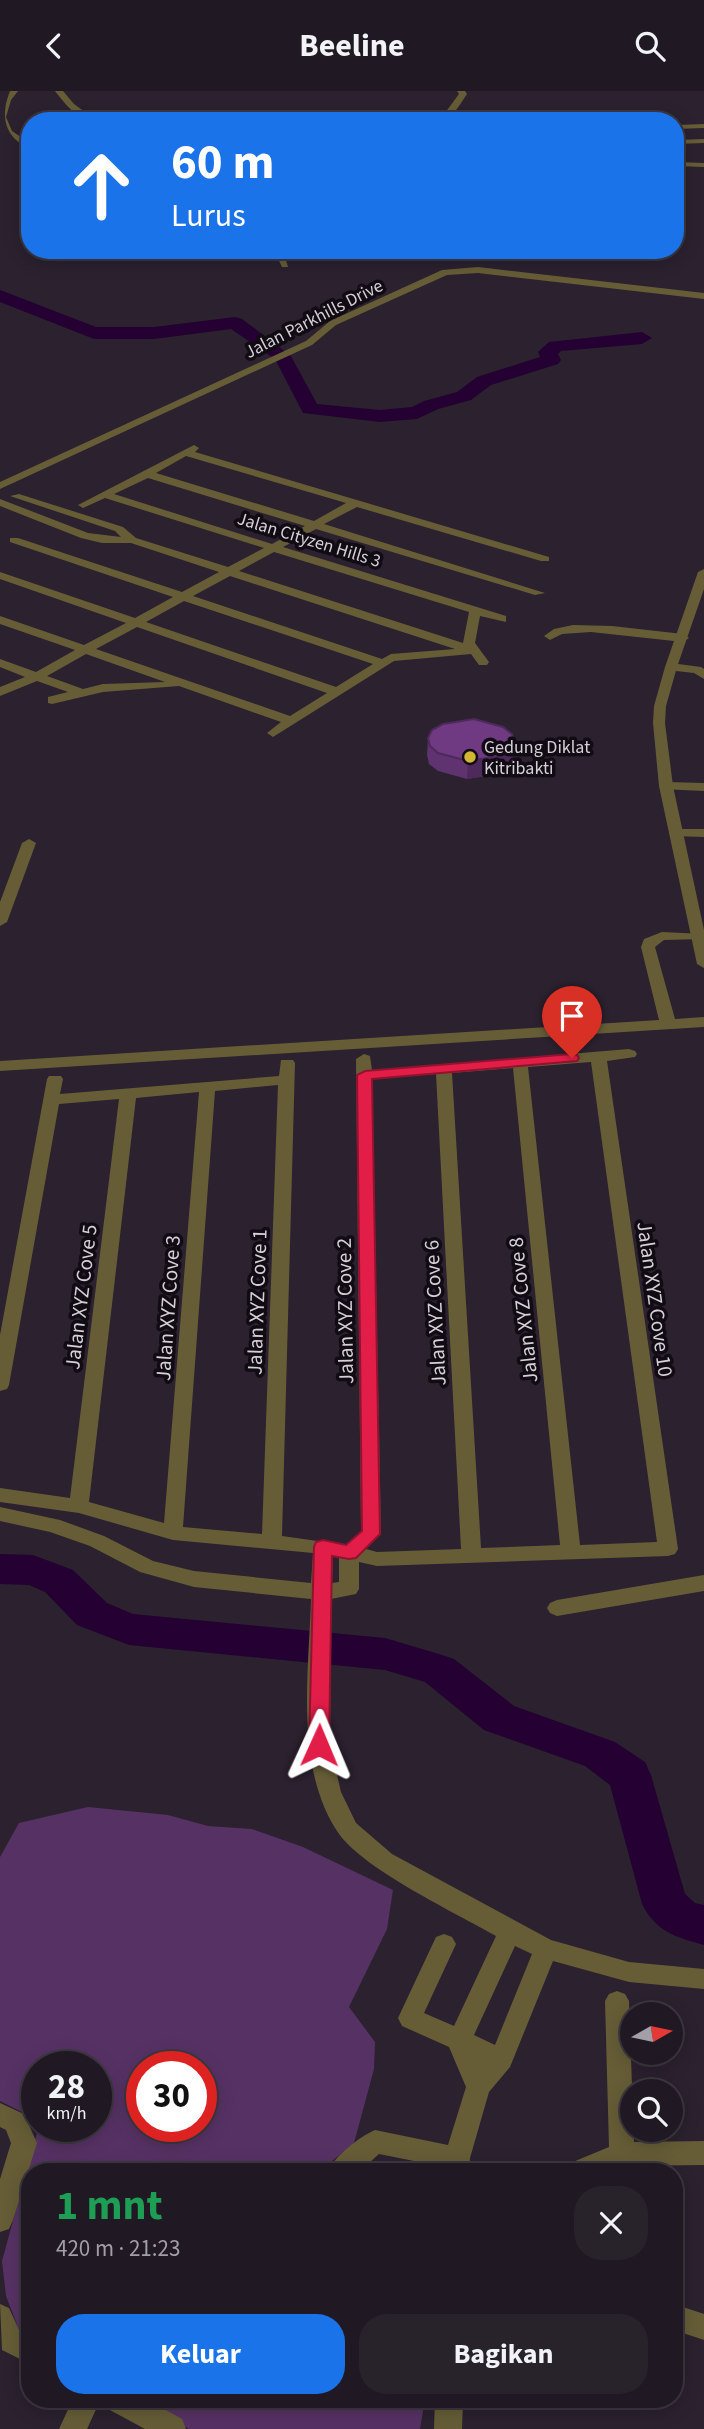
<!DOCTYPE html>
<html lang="id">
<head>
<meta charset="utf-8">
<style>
  :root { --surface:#201923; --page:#28222b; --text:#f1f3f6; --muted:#a2a0a6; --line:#3d3841; --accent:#1a73e8 }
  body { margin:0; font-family:"Source Sans 3",sans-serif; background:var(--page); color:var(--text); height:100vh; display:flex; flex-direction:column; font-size:26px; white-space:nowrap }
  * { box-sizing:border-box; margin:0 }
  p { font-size:23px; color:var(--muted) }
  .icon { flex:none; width:38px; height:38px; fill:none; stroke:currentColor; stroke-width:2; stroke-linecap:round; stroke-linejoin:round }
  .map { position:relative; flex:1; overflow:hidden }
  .panel { position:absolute; left:21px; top:2072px; width:662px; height:245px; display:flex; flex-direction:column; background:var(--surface); border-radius:28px; box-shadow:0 4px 18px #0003,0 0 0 2px var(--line) }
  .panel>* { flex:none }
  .top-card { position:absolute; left:21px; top:21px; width:663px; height:147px; border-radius:28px; box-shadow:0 4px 18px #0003,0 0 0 2px var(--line); background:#1a73e8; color:#fff; overflow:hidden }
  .needle { width:46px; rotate:81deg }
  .controls { position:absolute; left:620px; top:1911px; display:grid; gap:14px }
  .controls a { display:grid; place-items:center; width:63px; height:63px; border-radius:50%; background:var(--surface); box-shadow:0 4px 18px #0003,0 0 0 2px var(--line); font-size:35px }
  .speed { position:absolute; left:21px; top:1960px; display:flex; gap:14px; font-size:35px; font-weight:700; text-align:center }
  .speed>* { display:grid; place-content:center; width:91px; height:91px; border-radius:50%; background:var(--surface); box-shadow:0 4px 18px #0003,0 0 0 2px var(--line); line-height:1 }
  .speed small { font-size:18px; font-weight:400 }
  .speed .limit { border:10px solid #d22; background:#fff; color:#111 }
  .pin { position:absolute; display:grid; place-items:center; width:60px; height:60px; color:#fff; margin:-72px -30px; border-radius:50% 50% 50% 0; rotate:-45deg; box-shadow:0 0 7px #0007 }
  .pin .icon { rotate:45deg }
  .me { position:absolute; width:77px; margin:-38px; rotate:1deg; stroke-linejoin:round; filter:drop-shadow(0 0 5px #0008) }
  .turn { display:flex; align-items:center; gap:24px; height:147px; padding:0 35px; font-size:32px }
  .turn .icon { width:91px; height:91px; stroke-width:2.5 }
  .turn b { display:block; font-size:49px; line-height:60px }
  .round { display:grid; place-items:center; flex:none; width:74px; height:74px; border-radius:28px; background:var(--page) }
  .overview { display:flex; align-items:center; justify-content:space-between; height:119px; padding:0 35px }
  h1 { font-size:42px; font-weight:700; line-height:52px; color:#1e9e55 }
  .button { display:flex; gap:14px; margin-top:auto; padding:14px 35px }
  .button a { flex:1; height:80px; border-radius:28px; background:var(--accent); color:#fff; font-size:28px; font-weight:700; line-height:80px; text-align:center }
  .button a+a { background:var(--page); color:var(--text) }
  header { display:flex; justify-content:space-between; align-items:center; height:91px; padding:0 35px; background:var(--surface); font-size:32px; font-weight:700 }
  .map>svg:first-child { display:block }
  .green { fill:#563264; fill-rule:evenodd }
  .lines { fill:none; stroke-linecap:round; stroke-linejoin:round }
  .river { fill:#250032; fill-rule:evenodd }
  .minor { fill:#665d37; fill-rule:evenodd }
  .tertiary { fill:#665d37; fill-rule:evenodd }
  .wall { fill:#5f3270 }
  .shaded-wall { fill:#4e295b }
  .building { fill:#6f3a82; stroke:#4e295b; stroke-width:2 }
  .route { fill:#e11d48; stroke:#92132f; stroke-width:2 }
  .poi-dot { fill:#d3b635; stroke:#110c13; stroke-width:2.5 }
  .labels { text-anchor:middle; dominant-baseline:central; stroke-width:7; stroke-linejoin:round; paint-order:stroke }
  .far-street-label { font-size:18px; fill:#d6cfd8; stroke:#110c13 }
  .far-poi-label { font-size:18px; fill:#d6cfd8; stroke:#110c13; text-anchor:start }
  .street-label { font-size:21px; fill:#d6cfd8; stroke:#110c13 }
</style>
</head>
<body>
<header><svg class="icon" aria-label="back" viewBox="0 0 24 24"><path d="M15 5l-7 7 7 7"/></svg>Beeline<svg class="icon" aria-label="search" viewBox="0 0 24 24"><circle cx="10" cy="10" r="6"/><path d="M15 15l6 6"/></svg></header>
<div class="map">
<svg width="704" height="2338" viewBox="0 0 704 2338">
  <rect width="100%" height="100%" fill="#2b212f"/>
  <g class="green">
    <path d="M88 1716 168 1724 208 1735 252 1738 303 1756 393 1799 387 1838 349 1916 375 1951 374 1978 354 2052 320 2080 281 2073 279 2081H30V2248L21 2244 6 2205 2 2170 37 2042 22 2021 0 2010V1766L19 1732ZM37 1976H96V2035H37ZM142 1976H201V2035H142Z"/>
    <path d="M136 2308H425L420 2338H189Z"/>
  </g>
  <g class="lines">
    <g class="river">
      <path d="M0 199 96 236H154L235 226 242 228 291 265 317 313 380 319 412 316 424 310 457 301 477 286 540 266 538 261 549 251 642 241 652 247 642 253 561 260 558 263 561 269 558 273 491 294 471 309 438 318 417 328 380 331 303 322 275 268 231 238 154 248H94L0 211Z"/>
      <path d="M0 1463 33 1464 73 1479 107 1512 133 1523 385 1547 439 1563 454 1568 514 1615 615 1651 645 1671 651 1684 685 1803 695 1812 704 1814V1854C676 1846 656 1841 642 1813L610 1694 585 1675 484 1639 425 1591 385 1579 129 1554 77 1534 45 1501 29 1494 0 1493Z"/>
    </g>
    <g class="minor">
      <path d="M10 0H18L11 9 6 26 12 40 30 52V58C4 46 0 25 10 0Z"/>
      <path d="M55 0H63L74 13 97 30C78 30 66 14 55 0Z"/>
      <path d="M457 0H465L467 3C458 16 452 30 435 30L445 22 459 3Z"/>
      <path d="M704 33V37L676 38 677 34Z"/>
      <path d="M704 48V52L676 53V49Z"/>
      <path d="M676 71 704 72V76L676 75Z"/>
      <path d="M274 159H283L288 176H282Z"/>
      <path d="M478 176 704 202V208L478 182 447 184 336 234 312 254 0 398V391L306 250 330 230 442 179Z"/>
      <path d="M194 354 199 357 195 361 549 466V470H541L357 416 324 433 545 502 535 504 316 438 283 456 506 525V531L480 525 475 552 489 571 487 574H479L471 563 394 570 273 646 267 642 281 631 179 595 103 601 52 613 48 612V606L68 601 37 590 0 605V596L25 586 0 576V568L36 581 75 559 0 533V525L84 554 126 532 0 488V481L135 527 173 506 10 451V447H18L182 501 219 481 131 452H102L81 447 0 415V408L88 442 121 446 115 440 10 405 19 403 123 436 136 447 228 476 264 457 105 407 83 417 78 414ZM186 365 346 412 314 430 156 382ZM148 387 305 435 272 453 114 403ZM274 461 469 521 463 552 239 480ZM230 485 455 558 391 563 382 568 193 505ZM184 510 373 573 336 596 146 531ZM137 536 327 602 290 625 96 558ZM86 563 165 591 103 593 83 598 47 585Z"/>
      <path d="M573 534 612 535 683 543 689 547 683 551 591 541 562 543 550 549 544 545 554 538Z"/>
      <path d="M671 572 701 576 704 578V588L694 582 667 579V573Z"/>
      <path d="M666 691 704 692V700L661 698 659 695Z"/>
      <path d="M676 738H704V746L671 745 669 742Z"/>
      <path d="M29 748 36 752 7 831 0 835V811L22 752Z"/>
      <path d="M662 841 704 843 703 848 664 849 655 856 675 928 704 926V936L0 980V970L659 929 641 856 644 848Z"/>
      <path d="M629 958 635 960 637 963 635 966 607 970 678 1458 675 1463 668 1465 377 1475 359 1471V1498L356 1503 331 1508 330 1654 341 1701 356 1732 392 1763 551 1849 629 1871 704 1878V1898L629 1891 553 1870 510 1976 489 2001 470 2067 469 2081H443L444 2076 379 2063 359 2081H327C335 2065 359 2046 375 2039L448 2054 466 1996 449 1956 402 1935 398 1927 436 1846 444 1843 452 1846 456 1853 424 1922 454 1935 496 1845C456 1822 365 1779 339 1743 294 1678 309 1582 311 1508L194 1496 140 1481 90 1455 50 1441 0 1430V1416L60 1429 104 1445 153 1470 194 1480 311 1492 313 1462 173 1449 79 1422 0 1411V1397L70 1407 119 1008 59 1013 9 1294 7 1298 0 1300V1244L47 988 49 985H61L63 988 60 1003 279 985 281 969H293L295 972 282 1445 346 1454 361 1440 356 968 364 963 370 965 372 979ZM591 971 657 1451 580 1454 528 976ZM513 977 560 1454 481 1457 452 982ZM436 983 461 1458 377 1461 366 1458 381 1443 372 988ZM278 994 262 1443 183 1436 215 1000ZM199 1001 164 1432 89 1411 136 1007ZM333 1465 339 1467V1491L332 1492ZM515 1855 532 1863 495 1954 474 1944Z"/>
      <path d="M704 1484V1500L557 1525 550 1522 547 1517 550 1512 557 1509Z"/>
      <path d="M617 1900 625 1903 629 1910 634 2051 704 2050V2074L622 2075 607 2081H564L568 2073 609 2056 605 1910 609 1903Z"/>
      <path d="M0 2012 24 2023 37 2052 13 2129 9 2138 0 2141V2088L11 2052 6 2039 0 2036Z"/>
      <path d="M0 2213 9 2217 20 2241 30 2245V2273L2 2259Z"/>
      <path d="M674 2213 704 2223V2249L674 2239Z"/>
      <path d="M73 2308H95L98 2314 87 2338H59Z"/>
      <path d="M104 2308H146L182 2328 186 2338H145L108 2318Z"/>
      <path d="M435 2308H463L462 2338H434Z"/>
    </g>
    <path class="tertiary" d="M704 478V498L677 576 666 615 665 632 673 695 704 839V877L697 873 659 695 653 632 654 615 665 576 698 481Z"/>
  </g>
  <path class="wall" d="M428 647 513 669 509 677 499 683 467 688 438 680 429 673 427 664Z"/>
  <path class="shaded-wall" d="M514 651 513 669 509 677 499 683 467 688 468 670Z"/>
  <path class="building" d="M474 628 503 636 512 643 514 651 510 659 500 665 468 670 438 662 430 655 428 647 432 639 443 633Z"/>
  <path class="route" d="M572 963 577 964 579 967 577 970 372 988 380 1443 356 1467 349 1468 332 1465 329 1654 326 1659 319 1661 312 1659 309 1654 314 1456 316 1451 323 1449 346 1454 362 1440 357 984 365 980Z"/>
  <circle class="poi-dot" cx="470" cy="666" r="7"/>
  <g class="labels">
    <g class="far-street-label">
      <text transform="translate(314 228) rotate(-27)">Jalan Parkhills Drive</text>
      <text transform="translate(309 449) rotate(17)">Jalan Cityzen Hills 3</text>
    </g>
    <g class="far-poi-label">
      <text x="484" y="656">Gedung Diklat<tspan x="484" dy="21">Kitribakti</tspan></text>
    </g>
    <g class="street-label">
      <text transform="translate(81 1206) rotate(-83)">Jalan XYZ Cove 5</text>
      <text transform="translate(655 1208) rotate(82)">Jalan XYZ Cove 10</text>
      <text transform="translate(257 1211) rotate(-88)">Jalan XYZ Cove 1</text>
      <text transform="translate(168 1217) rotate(-86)">Jalan XYZ Cove 3</text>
      <text transform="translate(523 1219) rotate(-96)">Jalan XYZ Cove 8</text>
      <text transform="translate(345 1220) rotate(-91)">Jalan XYZ Cove 2</text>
      <text transform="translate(435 1222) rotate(-93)">Jalan XYZ Cove 6</text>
    </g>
  </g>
</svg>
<div class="controls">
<a><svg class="needle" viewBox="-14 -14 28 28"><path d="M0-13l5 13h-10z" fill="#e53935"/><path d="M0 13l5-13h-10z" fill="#a2a0a6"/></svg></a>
<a><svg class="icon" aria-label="search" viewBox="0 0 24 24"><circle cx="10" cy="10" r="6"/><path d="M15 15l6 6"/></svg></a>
</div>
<div class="speed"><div>28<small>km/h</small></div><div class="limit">30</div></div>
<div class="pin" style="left:572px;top:967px;background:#d93025"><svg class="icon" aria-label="arrive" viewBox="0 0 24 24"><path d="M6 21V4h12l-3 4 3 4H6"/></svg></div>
<svg class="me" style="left:319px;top:1654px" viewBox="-20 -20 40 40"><path d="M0-17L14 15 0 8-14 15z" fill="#e11d48" stroke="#fff" stroke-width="4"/></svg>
<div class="top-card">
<div class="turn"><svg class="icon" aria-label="ahead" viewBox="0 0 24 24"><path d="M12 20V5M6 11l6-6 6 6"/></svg><div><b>60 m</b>Lurus</div></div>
</div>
<section class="panel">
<div class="overview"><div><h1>1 mnt</h1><p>420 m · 21:23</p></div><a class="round"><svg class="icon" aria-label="close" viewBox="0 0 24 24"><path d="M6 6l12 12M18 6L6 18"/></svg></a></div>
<div class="button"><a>Keluar</a><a>Bagikan</a></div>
</section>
</div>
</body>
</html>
